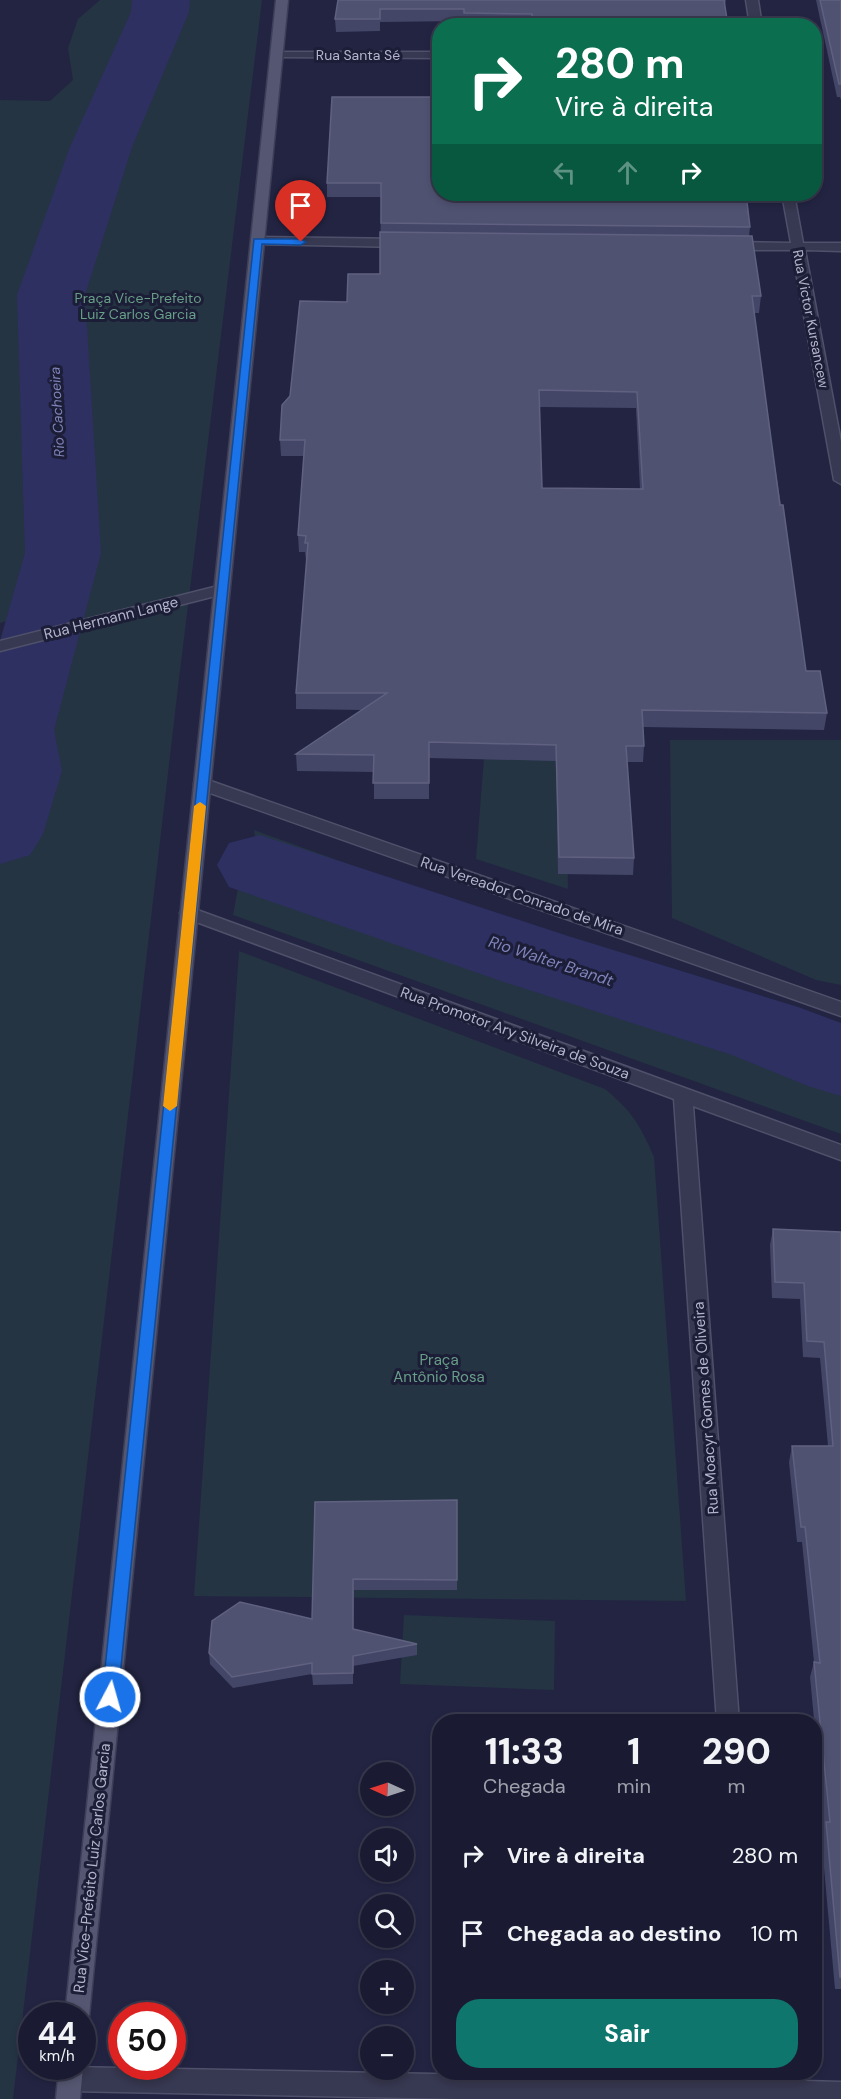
<!DOCTYPE html>
<html lang="pt">
<head>
<meta charset="utf-8">
<style>
  :root { --surface:#1a1b32; --page:#27283e; --text:#f1f3f6; --muted:#9fa1ac; --line:#38394d; --accent:#0f766e }
  body { margin:0; font-family:"DM Sans",sans-serif; background:var(--page); color:var(--text); height:100vh; display:flex; flex-direction:column; font-size:22px; white-space:nowrap }
  * { box-sizing:border-box; margin:0 }
  p { font-size:20px; color:var(--muted) }
  .icon { flex:none; width:33px; height:33px; fill:none; stroke:currentColor; stroke-width:2; stroke-linecap:round; stroke-linejoin:round }
  .map { position:relative; flex:1; overflow:hidden }
  .details { position:absolute; left:432px; top:1714px; width:390px; height:366px; display:flex; flex-direction:column; background:var(--surface); border-radius:24px; box-shadow:0 3px 9px #0003,0 0 0 2px var(--line) }
  .details>* { flex:none }
  .hud { position:absolute; left:432px; top:18px; width:390px; height:183px; border-radius:24px; box-shadow:0 3px 9px #0003,0 0 0 2px var(--line); background:#0b6e4f; color:#fff; overflow:hidden }
  .needle { width:39px; rotate:273deg }
  .tools { position:absolute; left:360px; top:1762px; display:grid; gap:12px }
  .tools a { display:grid; place-items:center; width:54px; height:54px; border-radius:50%; background:var(--surface); box-shadow:0 3px 9px #0003,0 0 0 2px var(--line); font-size:30px }
  .speed { position:absolute; left:18px; top:2002px; display:flex; gap:12px; font-size:30px; font-weight:700; text-align:center }
  .speed>* { display:grid; place-content:center; width:78px; height:78px; border-radius:50%; background:var(--surface); box-shadow:0 3px 9px #0003,0 0 0 2px var(--line); line-height:1 }
  .speed small { font-size:15px; font-weight:400 }
  .speed .limit { border:9px solid #d22; background:#fff; color:#111 }
  .pin { position:absolute; display:grid; place-items:center; width:51px; height:51px; color:#fff; margin:-62px -26px; border-radius:50% 50% 50% 0; rotate:-45deg; box-shadow:0 0 6px #0007 }
  .pin .icon { rotate:45deg }
  .me { position:absolute; width:66px; margin:-33px; rotate:6deg; stroke-linejoin:round; filter:drop-shadow(0 0 4px #0008) }
  .turn { display:flex; align-items:center; gap:21px; height:126px; padding:0 24px; font-size:27px }
  .turn .icon { width:78px; height:78px; stroke-width:2.5 }
  .turn b { display:block; font-size:42px; line-height:51px }
  .lanes { display:flex; align-items:center; height:57px; padding:0 24px; background:#0003; justify-content:center; gap:30px; direction:ltr }
  .lanes .off { opacity:.35 }
  .eta { display:flex; justify-content:space-evenly; align-items:center; height:102px; text-align:center }
  .eta b { font-size:36px; font-weight:800; line-height:42px }
  .action { display:flex; gap:12px; margin-top:auto; padding:12px 24px }
  .action a { flex:1; height:69px; border-radius:24px; background:var(--accent); color:#fff; font-size:24px; font-weight:800; line-height:69px; text-align:center }
  ul { padding:0; list-style:none }
  li { display:flex; align-items:center; gap:18px; height:78px; padding:0 24px }
  li div { flex:1 }
  li b { display:block; font-size:22px }
  li em { font-style:normal }
  .map>svg:first-child { display:block }
  .green { fill:#243443 }
  .lines { fill:none; stroke-linecap:round; stroke-linejoin:round }
  .river { fill:#2e3062; fill-rule:evenodd }
  .minor-casing { stroke:#4f5069; stroke-width:3 }
  .major-casing { stroke:#3d3e57; stroke-width:3 }
  .minor { fill:#373851; fill-rule:evenodd }
  .major { fill:#555671; fill-rule:evenodd }
  .wall { fill:#444668; fill-rule:evenodd }
  .building { fill:#505272; stroke:#606180; stroke-width:1.5; fill-rule:evenodd }
  .route { fill:#1a73e8; stroke:#114b97; stroke-width:1.5 }
  .slow { fill:#f59e0b }
  .labels { text-anchor:middle; dominant-baseline:central; stroke-width:6; stroke-linejoin:round; paint-order:stroke }
  .far-street-label { font-size:14px; fill:#b3b4cc; stroke:#1c1d36 }
  .far-park-label { font-size:14px; fill:#689f88; stroke:#1c1d36 }
  .far-water-label { font-size:14px; font-style:italic; fill:#8084ba; stroke:#1c1d36 }
  .street-label { font-size:15px; fill:#b3b4cc; stroke:#1c1d36 }
  .park-label { font-size:15px; fill:#689f88; stroke:#1c1d36 }
  .water-label { font-size:16px; font-style:italic; fill:#8084ba; stroke:#1c1d36 }
</style>
</head>
<body>
<div class="map">
<svg width="841" height="2099" viewBox="0 0 841 2099">
  <rect width="100%" height="100%" fill="#222442"/>
  <g class="green">
    <path d="M100 0H262L179 679 13 2099H0V673L33 663 49 610 0 623V100L50 101 73 80 68 48 78 19Z"/>
    <path d="M490 683 564 684 568 889 476 859Z"/>
    <path d="M670 740H841V985L816 980 672 918Z"/>
    <path d="M254 830 841 1042V1134L233 915 238 888 260 865Z"/>
    <path d="M239 951 605 1089C632 1111 640 1125 654 1157L686 1601 194 1596Z"/>
    <path d="M404 1615 555 1621 554 1690 400 1684Z"/>
  </g>
  <g class="lines">
    <g class="river">
      <path d="M132 0H190L189 12 132 147 85 295 101 553 54 730 62 771 43 834 30 855 0 864V641L25 553 17 295 70 147 131 12Z"/>
      <path d="M260 835 568 936 798 1007 841 1023V1096L808 1086 732 1055 504 982 229 887 217 865 229 843Z"/>
    </g>
    <g class="minor-casing">
      <g id="minor">
        <path d="M746 0H758L762 26H750Z"/>
        <path d="M277 52H440V58L273 57V53Z"/>
        <path d="M782 194H794L803 243H841V251L805 250 841 442V484L834 480 792 250H729L723 246 729 242 791 243Z"/>
        <path d="M258 237 404 239 410 243 404 247 254 244 252 241Z"/>
        <path d="M222 585 229 590 227 593 0 651V641Z"/>
        <path d="M202 778 841 1002V1016L196 788 194 784 196 780Z"/>
        <path d="M189 907 841 1145V1160L693 1106 739 1722H717L674 1099 183 917 180 913 183 909Z"/>
        <path d="M69 2067 741 2080V2073H765L766 2080 841 2082V2099H459L70 2091 61 2088 58 2079 61 2070Z"/>
      </g>
    </g>
    <g class="major-casing">
      <g id="major">
        <path d="M276 0H288L89 2016 86 2025 82 2026V2016H65Z"/>
        <path d="M82 2065 83 2067 80 2099H56L59 2067H82Z"/>
      </g>
    </g>
    <use href="#minor" class="minor"/>
    <use href="#major" class="major"/>
  </g>
  <g class="wall">
    <path d="M338 0H726L725 5 728 26H464V21L380 22V31L336 32 335 19Z"/>
    <path d="M816 0H841V100L840 97H837Z"/>
    <path d="M332 97 440 194 750 227 749 236 761 296 759 313H754L772 446 806 671 827 713 824 730 643 727 644 746 643 762H627L634 858 633 875 558 874 556 761 429 758V799H374V772L297 771 296 754 362 710 296 709V693L307 560H306L305 552H299L298 535 304 456H281L280 440 290 396 347 302 380 274 381 197H327V183ZM539 407 636 408 640 489 542 488Z"/>
    <path d="M773 1229 841 1232V1989H835L821 1835 824 1825 810 1677 814 1662 802 1542H797L789 1462 792 1446H828L820 1358 803 1357 800 1299 772 1298 770 1245Z"/>
    <path d="M457 1500V1590H354L353 1629 417 1644V1655L353 1666V1684L313 1685 312 1674 233 1688 210 1664 209 1653 312 1619 315 1502Z"/>
  </g>
  <g class="building">
    <path d="M338 0H724L728 26H532V14L464 13V9H380V19H335Z"/>
    <path d="M820 0H841V84H839Z"/>
    <path d="M332 97H440V194H746L750 227 381 223V183H327Z"/>
    <path d="M380 232 752 236 761 296H752L772 446 780 505H783L806 671H820L827 713 642 710 644 746H626L634 858 559 857 556 745 429 742V783H373L374 755 296 754 387 693H296L308 543H305L306 536 298 535 305 440H280L282 405 290 396 300 301 347 302 348 274H380ZM539 390 637 392 643 489 542 488Z"/>
    <path d="M773 1229 841 1232V1977H840L826 1822H830L814 1662 820 1663 805 1527H801L792 1446H833L824 1342 807 1341 804 1283 775 1282Z"/>
    <path d="M457 1500V1580L353 1579V1629L417 1644 353 1656V1673L312 1674V1663L232 1677 209 1653 212 1621 240 1602 312 1619 315 1502Z"/>
  </g>
  <path class="route" d="M254 239H301L306 242 301 245 262 244 118 1697 116 1703 110 1705 104 1703 102 1697Z"/>
  <path class="slow" d="M200 802 206 806 177 1106 170 1111 163 1106 194 806Z"/>
  <g class="labels">
    <g class="far-street-label">
      <text x="358" y="55">Rua Santa Sé</text>
      <text transform="translate(811 319) rotate(79)">Rua Victor Kursancew</text>
    </g>
    <g class="far-park-label">
      <text x="138" y="298">Praça Vice-Prefeito<tspan x="138" dy="16">Luiz Carlos Garcia</tspan></text>
    </g>
    <g class="far-water-label">
      <text transform="translate(57 412) rotate(-93)">Rio Cachoeira</text>
    </g>
    <g class="street-label">
      <text transform="translate(111 618) rotate(-14)">Rua Hermann Lange</text>
      <text transform="translate(522 896) rotate(19)">Rua Vereador Conrado de Mira</text>
      <text transform="translate(515 1033) rotate(20)">Rua Promotor Ary Silveira de Souza</text>
      <text transform="translate(706 1408) rotate(-94)">Rua Moacyr Gomes de Oliveira</text>
      <text transform="translate(92 1868) rotate(-84)">Rua Vice-Prefeito Luiz Carlos Garcia</text>
    </g>
    <g class="park-label">
      <text x="439" y="1360">Praça<tspan x="439" dy="17">Antônio Rosa</tspan></text>
    </g>
    <g class="water-label">
      <text transform="translate(551 961) rotate(18)">Rio Walter Brandt</text>
    </g>
  </g>
</svg>
<div class="tools">
<a><svg class="needle" viewBox="-14 -14 28 28"><path d="M0-13l5 13h-10z" fill="#e53935"/><path d="M0 13l5-13h-10z" fill="#9fa1ac"/></svg></a>
<a><svg class="icon" aria-label="sound" viewBox="0 0 24 24"><path d="M4 9h4l5-4v14l-5-4H4zM17 9q2 3 0 6"/></svg></a>
<a><svg class="icon" aria-label="search" viewBox="0 0 24 24"><circle cx="10" cy="10" r="6"/><path d="M15 15l6 6"/></svg></a>
<a>+</a>
<a>−</a>
</div>
<div class="speed"><div>44<small>km/h</small></div><div class="limit">50</div></div>
<div class="pin" style="left:301px;top:242px;background:#d93025"><svg class="icon" aria-label="arrive" viewBox="0 0 24 24"><path d="M6 21V4h12l-3 4 3 4H6"/></svg></div>
<svg class="me" style="left:110px;top:1697px" viewBox="-20 -20 40 40"><circle r="17" fill="#1a73e8" stroke="#fff" stroke-width="3"/><path d="M0-11L8 9 0 5-8 9z" fill="#fff"/></svg>
<div class="hud">
<div class="turn"><svg class="icon" aria-label="right" viewBox="0 0 24 24"><path d="M7 20v-9h11M14 6l5 5-5 5"/></svg><div><b>280 m</b>Vire à direita</div></div>
<div class="lanes"><svg class="icon off" aria-label="left" viewBox="0 0 24 24"><path d="M17 20v-9H6M10 6l-5 5 5 5"/></svg><svg class="icon off" aria-label="ahead" viewBox="0 0 24 24"><path d="M12 20V5M6 11l6-6 6 6"/></svg><svg class="icon" aria-label="right" viewBox="0 0 24 24"><path d="M7 20v-9h11M14 6l5 5-5 5"/></svg></div>
</div>
<section class="details">
<div class="eta">
<div><b>11:33</b><p>Chegada</p></div>
<div><b>1</b><p>min</p></div>
<div><b>290</b><p>m</p></div>
</div>
<ul>
<li><svg class="icon" aria-label="right" viewBox="0 0 24 24"><path d="M7 20v-9h11M14 6l5 5-5 5"/></svg><div><b>Vire à direita</b></div><em>280 m</em></li>
<li><svg class="icon" aria-label="arrive" viewBox="0 0 24 24"><path d="M6 21V4h12l-3 4 3 4H6"/></svg><div><b>Chegada ao destino</b></div><em>10 m</em></li>
</ul>
<div class="action"><a>Sair</a></div>
</section>
</div>
</body>
</html>
